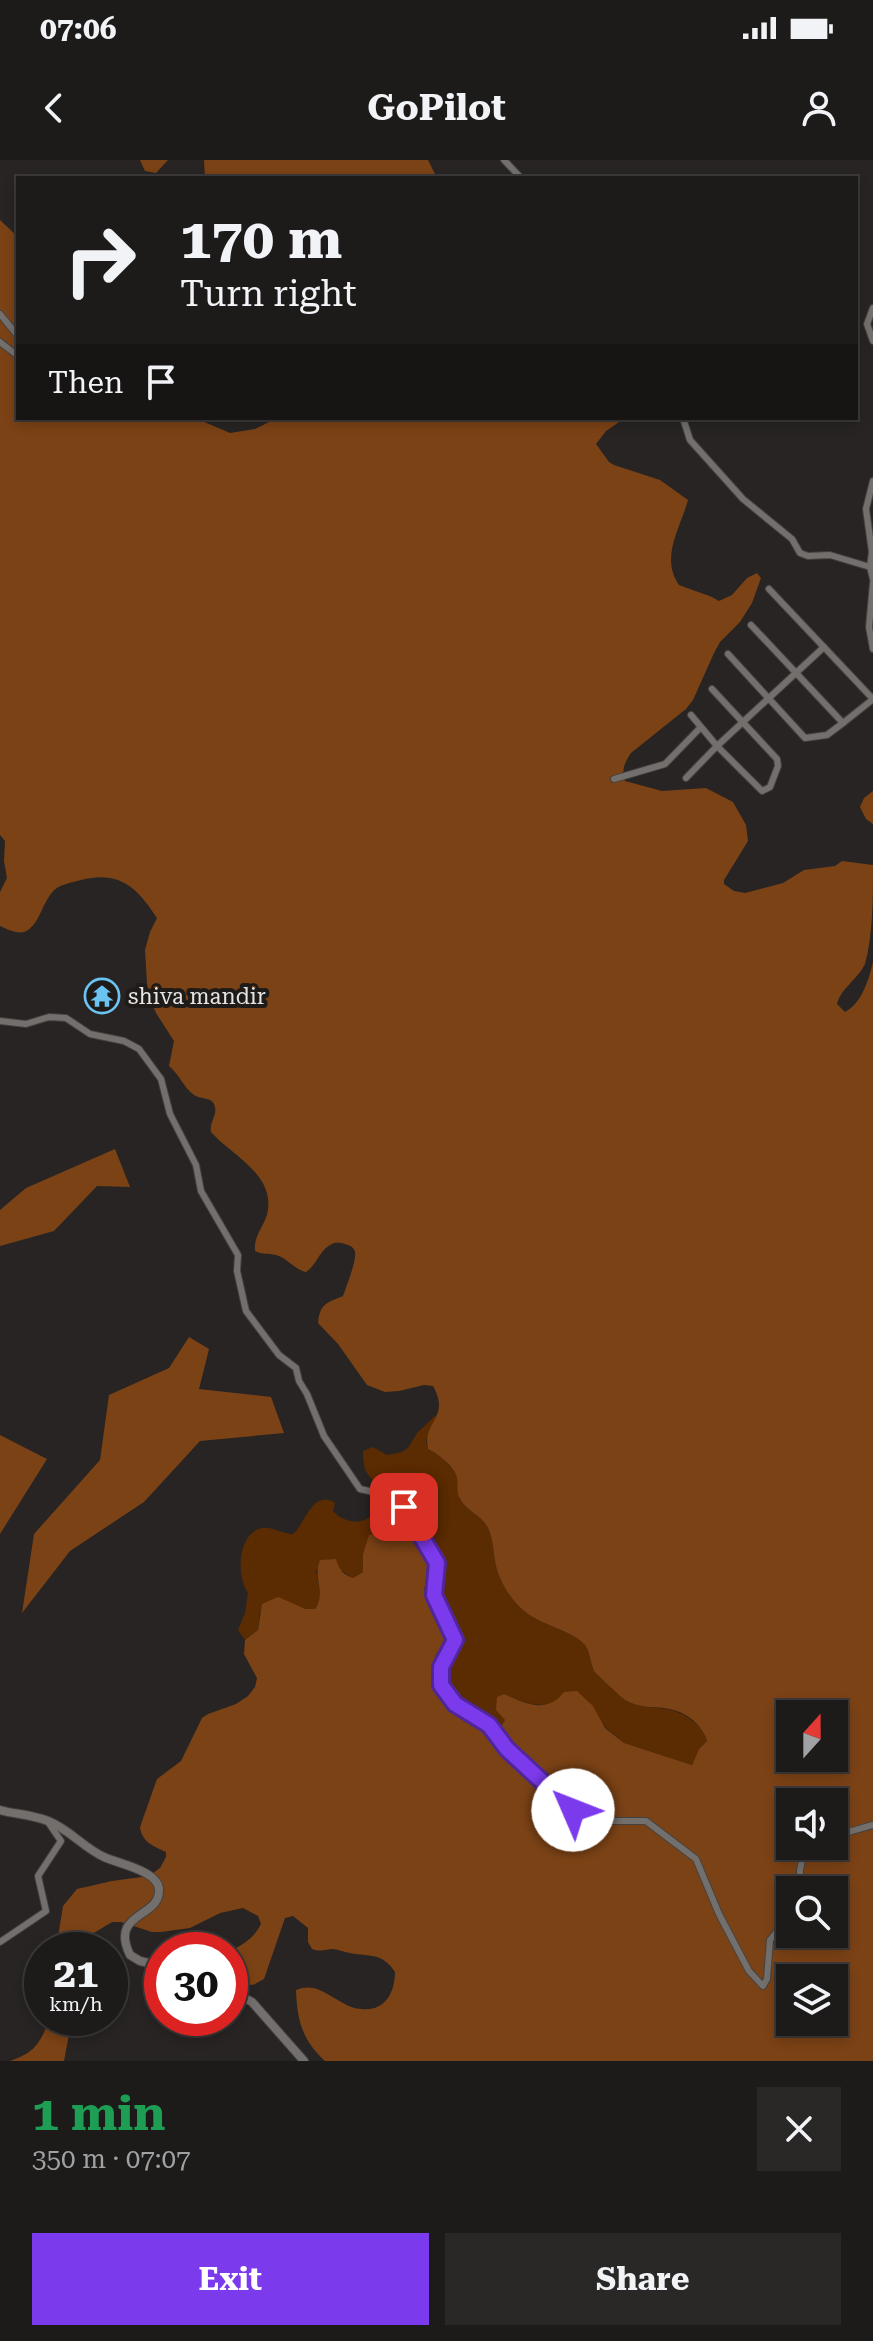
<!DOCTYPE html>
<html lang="en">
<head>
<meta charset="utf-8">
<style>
  :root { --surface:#1d1b1a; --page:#2a2827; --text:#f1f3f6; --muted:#a0a1a2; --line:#3b3939; --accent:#7c3aed }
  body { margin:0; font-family:"Roboto Serif",serif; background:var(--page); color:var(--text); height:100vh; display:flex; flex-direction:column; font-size:30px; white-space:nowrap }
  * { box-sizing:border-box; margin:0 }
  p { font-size:26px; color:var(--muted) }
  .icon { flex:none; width:44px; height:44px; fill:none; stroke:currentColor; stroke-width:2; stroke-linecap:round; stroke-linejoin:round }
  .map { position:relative; height:1901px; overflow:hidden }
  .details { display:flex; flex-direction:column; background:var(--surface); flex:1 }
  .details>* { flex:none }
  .top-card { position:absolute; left:16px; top:16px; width:842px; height:244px; border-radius:0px; box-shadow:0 4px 12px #0003,0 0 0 2px var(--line); background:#1d1b1a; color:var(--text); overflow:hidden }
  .needle { width:52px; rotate:21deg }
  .buttons { position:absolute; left:776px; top:1540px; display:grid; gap:16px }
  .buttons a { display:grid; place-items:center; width:72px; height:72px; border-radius:0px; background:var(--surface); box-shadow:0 4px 12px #0003,0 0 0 2px var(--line); font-size:40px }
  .speed { position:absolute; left:24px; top:1772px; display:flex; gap:16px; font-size:40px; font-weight:700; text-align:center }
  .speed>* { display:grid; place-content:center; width:104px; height:104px; border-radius:50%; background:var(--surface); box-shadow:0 4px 12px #0003,0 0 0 2px var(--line); line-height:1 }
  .speed small { font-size:20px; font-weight:400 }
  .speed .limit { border:12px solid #d22; background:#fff; color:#111 }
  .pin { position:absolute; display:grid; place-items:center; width:68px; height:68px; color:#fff; margin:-34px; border-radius:16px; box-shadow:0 4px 12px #0006 }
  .me { position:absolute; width:88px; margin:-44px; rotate:314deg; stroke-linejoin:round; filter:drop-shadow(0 0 6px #0008) }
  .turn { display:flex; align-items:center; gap:28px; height:168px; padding:0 32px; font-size:36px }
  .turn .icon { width:104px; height:104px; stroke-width:2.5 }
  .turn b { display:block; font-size:56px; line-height:68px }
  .then { display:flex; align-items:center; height:76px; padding:0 32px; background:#0003; gap:16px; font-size:30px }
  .round { display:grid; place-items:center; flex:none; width:84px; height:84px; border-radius:0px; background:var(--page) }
  .headline { display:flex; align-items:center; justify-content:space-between; height:136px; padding:0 32px }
  h1 { font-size:48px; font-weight:700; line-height:60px; color:#1e9e55 }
  .action { display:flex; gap:16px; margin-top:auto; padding:16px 32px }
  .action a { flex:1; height:92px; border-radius:0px; background:var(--accent); color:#fff; font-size:32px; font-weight:700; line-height:92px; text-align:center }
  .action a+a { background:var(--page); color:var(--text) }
  .status { display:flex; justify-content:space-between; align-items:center; height:56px; padding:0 40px; background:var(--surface); direction:ltr }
  .status svg { height:22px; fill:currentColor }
  header { display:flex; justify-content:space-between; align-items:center; height:104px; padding:0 32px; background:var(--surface); font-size:36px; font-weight:700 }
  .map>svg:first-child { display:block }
  .green { fill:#5b2b01 }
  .forest { fill:#7b4215; fill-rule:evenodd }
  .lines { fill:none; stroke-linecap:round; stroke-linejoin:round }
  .minor-casing { stroke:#444240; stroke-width:8 }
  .tertiary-casing { stroke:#444240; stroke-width:10 }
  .minor { stroke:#726f6d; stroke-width:6 }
  .tertiary { stroke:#726f6d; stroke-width:8 }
  .route-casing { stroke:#51269a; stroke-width:20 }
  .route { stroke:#7c3aed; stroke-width:14 }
  .labels { text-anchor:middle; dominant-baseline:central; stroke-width:8; stroke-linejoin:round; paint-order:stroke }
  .poi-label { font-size:22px; fill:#e7e5e4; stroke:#1e1b19; text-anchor:start }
</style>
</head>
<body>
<div class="status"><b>07:06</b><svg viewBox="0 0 49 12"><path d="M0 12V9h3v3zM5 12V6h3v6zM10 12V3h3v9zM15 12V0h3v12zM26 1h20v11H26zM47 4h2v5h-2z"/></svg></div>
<header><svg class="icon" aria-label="back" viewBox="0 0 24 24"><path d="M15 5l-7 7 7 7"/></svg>GoPilot<svg class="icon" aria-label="person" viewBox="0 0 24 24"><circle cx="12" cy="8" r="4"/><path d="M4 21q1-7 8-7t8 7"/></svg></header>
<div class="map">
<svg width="873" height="1901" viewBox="0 0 873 1901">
  <rect width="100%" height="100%" fill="#272423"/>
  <path class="green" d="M437 1254 426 1281 428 1289C438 1294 456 1307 457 1319 458 1325 456 1331 459 1337 465 1351 482 1355 488 1368 494 1380 493 1396 497 1410 501 1424 512 1441 524 1451 542 1466 569 1469 583 1483 590 1489 590 1502 594 1511 595 1513 622 1538 625 1540 649 1554 668 1540 694 1562 701 1567 706 1573 707 1581L699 1589 692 1605 624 1583 605 1567 603 1563 556 1542C539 1549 521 1542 504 1534L500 1554 505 1560 502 1567 497 1566C479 1553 429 1527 434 1501 436 1490 445 1483 452 1475L427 1438 424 1429 435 1405 409 1356V1329L389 1337 398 1353 402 1373C392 1385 380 1381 369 1376L363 1394V1412L353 1418 339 1409 316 1410 321 1438 315 1449 310 1450 296 1445 260 1452 258 1470 245 1480 238 1470 245 1453 248 1433C236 1416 237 1373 262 1368 272 1366 282 1374 293 1374 305 1364 313 1328 335 1343L333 1351C338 1357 343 1359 351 1361 372 1365 377 1347 383 1331 369 1314 363 1316 363 1291L373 1287 387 1295 402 1292 408 1288 417 1273Z"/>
  <g class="forest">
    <path d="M140 0H168L156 13 145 11Z"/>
    <path d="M204 0H428L437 18H205Z"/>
    <path d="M0 60 18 77V258H195L230 273 255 269 277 258H625L606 271 596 284 609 302 614 305 660 320 688 340C680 369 660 397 679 425L712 437 719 441 732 435 747 418 757 413 761 418 752 443 740 462 720 482 714 493 693 540 686 549 631 593C625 602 621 610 625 621L662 631 706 628 733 642 746 665 748 681 724 720V724L734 731 745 733 783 723 804 710 835 706 842 701 873 705C873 737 873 775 865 804 858 819 841 828 837 844L845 852C861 844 869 820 873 802V1901H325C302 1880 297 1860 296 1830 321 1819 337 1847 361 1849 385 1852 395 1832 395 1812 382 1792 370 1797 350 1793 343 1792 338 1789 331 1789 323 1790 320 1792 312 1789L308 1782V1768L293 1756 285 1758 264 1819 253 1825 230 1821V1791C244 1784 253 1779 261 1764L258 1756 243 1748 220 1753 190 1768 161 1772H152L121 1762H112L74 1785 70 1790H46L58 1777 63 1746 77 1729 112 1721 149 1716 160 1708 166 1697V1692C153 1686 142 1682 140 1667L157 1619 181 1601 202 1558 208 1554 236 1544 248 1536 255 1527 257 1518 244 1494 245 1480 258 1470 262 1444 278 1437 306 1449H315C327 1431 312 1420 320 1400L336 1399C339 1410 343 1414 353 1418L363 1412V1394L369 1375 376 1374 380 1380C388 1382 396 1380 402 1373 401 1354 386 1342 391 1324L403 1321 406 1323 409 1356 418 1375 435 1394V1405L424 1429 427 1438 452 1475C445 1483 436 1490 434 1501 429 1527 479 1553 497 1566L501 1567 505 1560 496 1550 497 1537 504 1534C526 1544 547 1554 564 1532L577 1531 593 1546 605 1568 624 1583 692 1605 699 1589 707 1581C705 1573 700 1567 694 1561 667 1539 649 1554 625 1540 622 1538 595 1513 594 1511 590 1502 590 1489 583 1483 569 1469 542 1466 524 1451 512 1441 501 1424 497 1410 493 1396 494 1380 488 1368 482 1355 465 1351 459 1337 456 1331 458 1325 457 1319 456 1307 438 1294 428 1289 422 1261 451 1258 433 1226L424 1225 399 1231 385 1232 367 1225 338 1184 318 1163C320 1143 327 1143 343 1136 346 1128 357 1099 355 1092 354 1087 349 1085 345 1084 341 1083 336 1082 332 1084 319 1090 317 1105 306 1112 293 1109 288 1098 276 1095 267 1093 263 1095 255 1091 253 1075 266 1065 268 1050 273 1013 231 995 211 972 209 963 217 956 215 947 213 936 201 940 194 935 184 928 179 914 169 906L174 881 156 853 149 836 147 823 145 790 150 772 157 758C137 727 119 710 81 720 74 722 63 724 57 728 42 738 41 766 24 772 16 774 7 769 0 766V732L7 718 4 701 5 681 0 675ZM790 1554H834V1598H790ZM790 1642H834V1686H790ZM790 1730H834V1774H790ZM790 1818H834V1862H790Z"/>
    <path d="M873 631V664L866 659 860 647 864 638Z"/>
    <path d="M115 989 130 1027 97 1026 54 1071 0 1086V1050L26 1028Z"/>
    <path d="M189 1177 209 1189 199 1229 271 1237 284 1273 200 1281 144 1342 70 1391 22 1453 34 1374 100 1300 109 1235 169 1208Z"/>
    <path d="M0 1275 47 1299 0 1374Z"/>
    <path d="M50 1858H69L70 1869 64 1901H10C36 1892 40 1883 50 1858Z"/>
  </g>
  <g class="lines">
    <g class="minor-casing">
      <g id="minor">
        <path d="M504 0 521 18"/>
        <path d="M873 148 867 164 873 181"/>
        <path d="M0 154 18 176"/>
        <path d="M0 182 18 196"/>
        <path d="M683 258 690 280 743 339 792 379 800 393 808 396 830 395 870 407 873 419"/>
        <path d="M870 407 872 392 866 349 873 321"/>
        <path d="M873 423 869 467 873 489"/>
        <path d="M769 429 873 539"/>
        <path d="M751 465 843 563 872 540"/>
        <path d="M728 494 805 578 827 575 843 563"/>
        <path d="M691 555 717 586 762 631 770 627 778 606 777 599 712 529"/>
        <path d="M686 618 717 586 824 487"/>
        <path d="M614 619 665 604 700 568"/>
        <path d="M0 861 26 864 49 857 66 858 90 874 124 881 139 889 161 919 170 954 196 1005 201 1031 238 1095 237 1111 246 1151 279 1195 296 1208 299 1221 307 1234 324 1276 360 1329 387 1335 404 1347 437 1403 434 1435 439 1450 452 1470 455 1480 441 1507V1525L455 1544 489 1565 507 1589 573 1650 607 1661H646L696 1699 719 1754 749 1811 763 1826 767 1819 770 1780 790 1755"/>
        <path d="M834 1676 873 1665"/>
        <path d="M800 1730V1710L805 1686"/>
        <path d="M0 1782 46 1751 38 1716 61 1681 48 1662"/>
      </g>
    </g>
    <g class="tertiary-casing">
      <g id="tertiary">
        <path d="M0 1650C15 1654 33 1655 48 1661 69 1669 84 1688 104 1697 119 1704 159 1711 159 1730 160 1758 109 1752 130 1795L140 1801 162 1806"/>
        <path d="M230 1835 243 1837 252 1842 304 1901"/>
      </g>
    </g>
    <use href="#minor" class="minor"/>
    <use href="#tertiary" class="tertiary"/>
  </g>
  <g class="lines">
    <g class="route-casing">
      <path id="route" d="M404 1347 437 1403 434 1435 455 1480 441 1507V1525L455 1544 489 1565 507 1589 573 1650"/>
    </g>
    <use href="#route" class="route"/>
  </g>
  <defs>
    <g id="temple-ring" transform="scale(1.8)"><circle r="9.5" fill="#1e1b19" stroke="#6bc3f2" stroke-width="1.5"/><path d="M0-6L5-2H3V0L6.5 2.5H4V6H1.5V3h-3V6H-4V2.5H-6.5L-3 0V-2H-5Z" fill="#6bc3f2"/></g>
  </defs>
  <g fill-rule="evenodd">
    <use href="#temple-ring" x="102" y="836"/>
  </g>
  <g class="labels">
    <g class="poi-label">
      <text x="128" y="836">shiva mandir</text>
    </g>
  </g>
</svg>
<div class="buttons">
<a><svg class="needle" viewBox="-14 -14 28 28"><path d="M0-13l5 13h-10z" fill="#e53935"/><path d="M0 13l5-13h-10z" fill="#a0a1a2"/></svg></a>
<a><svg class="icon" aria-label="sound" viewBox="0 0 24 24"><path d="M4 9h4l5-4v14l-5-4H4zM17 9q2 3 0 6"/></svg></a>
<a><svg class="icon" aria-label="search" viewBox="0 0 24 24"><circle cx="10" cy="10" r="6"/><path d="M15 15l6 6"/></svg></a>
<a><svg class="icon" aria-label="layers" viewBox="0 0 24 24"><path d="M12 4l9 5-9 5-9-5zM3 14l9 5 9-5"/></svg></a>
</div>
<div class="speed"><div>21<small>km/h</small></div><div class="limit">30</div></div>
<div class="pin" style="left:404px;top:1347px;background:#d93025"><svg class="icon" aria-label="arrive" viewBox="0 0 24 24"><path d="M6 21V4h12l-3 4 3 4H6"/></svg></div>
<svg class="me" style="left:573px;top:1650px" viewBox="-20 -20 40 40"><circle r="19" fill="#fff"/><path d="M0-13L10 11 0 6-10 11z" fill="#7c3aed"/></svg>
<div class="top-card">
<div class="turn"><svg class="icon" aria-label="right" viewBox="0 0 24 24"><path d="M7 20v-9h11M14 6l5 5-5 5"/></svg><div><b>170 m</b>Turn right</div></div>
<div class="then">Then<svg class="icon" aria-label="arrive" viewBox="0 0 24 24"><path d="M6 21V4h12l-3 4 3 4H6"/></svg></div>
</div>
</div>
<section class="details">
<div class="headline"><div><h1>1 min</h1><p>350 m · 07:07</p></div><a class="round"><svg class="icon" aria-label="close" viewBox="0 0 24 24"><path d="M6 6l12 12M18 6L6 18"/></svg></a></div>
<div class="action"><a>Exit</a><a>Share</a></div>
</section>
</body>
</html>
